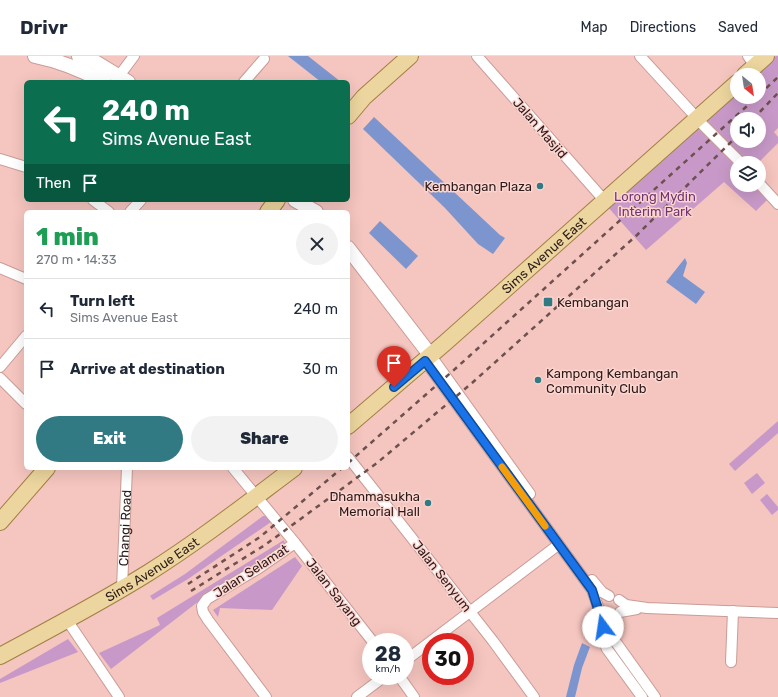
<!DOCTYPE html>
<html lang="en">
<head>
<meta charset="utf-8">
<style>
  :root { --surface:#fff; --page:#f2f2f3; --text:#1f2937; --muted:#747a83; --line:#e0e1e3; --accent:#327a83 }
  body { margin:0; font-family:Rubik,sans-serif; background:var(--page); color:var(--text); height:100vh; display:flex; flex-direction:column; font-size:15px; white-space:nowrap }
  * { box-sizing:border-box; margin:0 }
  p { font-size:13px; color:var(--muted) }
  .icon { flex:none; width:22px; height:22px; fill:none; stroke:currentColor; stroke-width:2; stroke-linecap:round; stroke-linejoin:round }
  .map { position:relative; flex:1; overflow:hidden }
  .sheet { position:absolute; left:24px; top:154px; width:326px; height:260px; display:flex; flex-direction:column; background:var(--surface); border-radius:6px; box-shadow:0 4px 16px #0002 }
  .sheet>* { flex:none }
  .top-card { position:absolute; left:24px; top:24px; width:326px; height:122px; border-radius:6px; box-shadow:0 4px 16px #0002; background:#0b6e4f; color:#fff; overflow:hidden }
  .needle { width:26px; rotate:150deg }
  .buttons { position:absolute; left:730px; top:12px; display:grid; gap:8px }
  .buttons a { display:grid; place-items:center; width:36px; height:36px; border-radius:50%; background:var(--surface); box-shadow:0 4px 16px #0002; font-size:20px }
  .speed { position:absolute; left:362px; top:577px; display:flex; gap:8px; font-size:20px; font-weight:700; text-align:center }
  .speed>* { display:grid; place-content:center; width:52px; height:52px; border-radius:50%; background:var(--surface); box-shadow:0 4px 16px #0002; line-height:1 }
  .speed small { font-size:10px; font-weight:400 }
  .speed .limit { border:6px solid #d22; background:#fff; color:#111 }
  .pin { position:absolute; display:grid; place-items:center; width:34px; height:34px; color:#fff; margin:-41px -17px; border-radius:50% 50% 50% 0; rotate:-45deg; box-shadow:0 0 4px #0007 }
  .pin .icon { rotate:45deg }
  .me { position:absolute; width:44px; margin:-22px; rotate:346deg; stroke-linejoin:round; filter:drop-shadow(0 0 3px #0008) }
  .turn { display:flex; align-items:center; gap:14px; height:84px; padding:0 12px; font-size:18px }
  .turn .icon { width:52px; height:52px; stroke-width:2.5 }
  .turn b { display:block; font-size:28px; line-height:34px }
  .then { display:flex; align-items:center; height:38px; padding:0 12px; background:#0003; gap:8px; font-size:15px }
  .round { display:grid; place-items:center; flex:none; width:42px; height:42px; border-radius:21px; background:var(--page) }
  .headline { display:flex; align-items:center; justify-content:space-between; height:68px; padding:0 12px }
  h1 { font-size:24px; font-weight:800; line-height:30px; color:#1e9e55 }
  .primary-button { display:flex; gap:8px; margin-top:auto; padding:8px 12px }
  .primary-button a { flex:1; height:46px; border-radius:24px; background:var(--accent); color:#fff; font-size:16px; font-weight:800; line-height:46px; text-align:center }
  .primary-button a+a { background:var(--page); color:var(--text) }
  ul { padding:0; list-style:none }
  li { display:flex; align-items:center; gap:12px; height:60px; padding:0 12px; border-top:1px solid var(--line) }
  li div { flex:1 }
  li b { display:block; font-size:15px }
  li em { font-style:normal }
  header { display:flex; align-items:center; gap:24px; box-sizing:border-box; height:56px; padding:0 20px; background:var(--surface); border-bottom:1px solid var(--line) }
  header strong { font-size:19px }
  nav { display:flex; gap:22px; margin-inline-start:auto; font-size:14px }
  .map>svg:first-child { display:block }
  .green { fill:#c899c8; fill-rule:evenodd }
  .water { fill:#7d95cf }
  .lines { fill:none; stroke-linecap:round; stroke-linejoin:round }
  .street-casing { stroke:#ca9c97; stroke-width:12 }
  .secondary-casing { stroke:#ca9c97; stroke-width:16 }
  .primary-casing { stroke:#a18145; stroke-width:18 }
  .street { stroke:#fff; stroke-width:10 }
  .secondary { stroke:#fff; stroke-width:14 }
  .primary { stroke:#ecd59e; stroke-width:16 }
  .rail { stroke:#6c514e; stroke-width:2.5; stroke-dasharray:5 5; stroke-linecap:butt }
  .route-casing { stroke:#114b97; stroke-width:10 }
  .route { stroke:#1a73e8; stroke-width:7 }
  .slow { stroke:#f59e0b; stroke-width:7 }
  .poi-dot { fill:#327a83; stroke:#fcd5d0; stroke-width:1.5 }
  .labels { text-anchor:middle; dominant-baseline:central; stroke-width:3; stroke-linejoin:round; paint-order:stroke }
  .street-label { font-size:13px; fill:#2b1a18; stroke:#fcd5d0 }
  .poi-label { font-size:13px; fill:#2b1a18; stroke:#fcd5d0; text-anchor:end }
  .park-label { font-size:13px; fill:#713472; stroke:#fcd5d0 }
</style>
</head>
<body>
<header>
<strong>Drivr</strong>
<nav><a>Map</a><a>Directions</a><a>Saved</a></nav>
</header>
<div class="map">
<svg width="778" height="641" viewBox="0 0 778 641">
  <rect width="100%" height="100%" fill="#f5c5bf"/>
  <g class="green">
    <path d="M776 0H778V72L774 76 778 81V87L758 107H744L705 65 737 36V41H759V19H755ZM737 63H759V85H737Z"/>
    <path d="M699 71 737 109V129H755L768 143 756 155 724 126 646 194 607 150Z"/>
    <path d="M778 365V377L735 415 729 408Z"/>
    <path d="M757 417 765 427 752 438 744 427Z"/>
    <path d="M767 438 778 451V454L772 459 760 444Z"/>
    <path d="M263 460H266L271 466 188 523 153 544 150 540 185 518Z"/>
    <path d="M284 484 285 490 256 511 199 545 111 613 99 597 160 569 157 562Z"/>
    <path d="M295 501 302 510 272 554 220 552 218 561 213 554Z"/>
    <path d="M68 583 78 596 0 627V623Z"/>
  </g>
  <g class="water">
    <path d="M288 0H308L341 26H321Z"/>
    <path d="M374 61 500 179 505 182 493 198 478 188 445 152 363 73Z"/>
    <path d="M380 165 418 200 406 213 369 177Z"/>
    <path d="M685 202 687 207 683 220 705 236 696 248 666 226Z"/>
    <path d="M582 587 590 591 582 612 575 641H566L574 609Z"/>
  </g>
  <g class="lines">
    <g class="street-casing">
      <g id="street">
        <path d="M477 0 604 144"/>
        <path d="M640 0 695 60 696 65"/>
        <path d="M748 0 755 10"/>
        <path d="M119 20 134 0"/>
        <path d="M244 26 264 3"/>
        <path d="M697 63 741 107"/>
        <path d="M0 103 26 111"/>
        <path d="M759 127 778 148"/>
        <path d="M93 144 109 156"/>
        <path d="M130 156 141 144"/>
        <path d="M0 212 26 223"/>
        <path d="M431 300 530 438"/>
        <path d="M425 305 592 534 598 551"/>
        <path d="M0 311 26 280"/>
        <path d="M0 322 26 348"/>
        <path d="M348 401 493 585 534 641"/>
        <path d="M233 412 295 487 373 586"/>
        <path d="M592 524 602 536 609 540"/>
        <path id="s1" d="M122 532 127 412"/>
        <path d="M619 544 626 549 647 552 778 557"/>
        <path d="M620 556 637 553"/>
        <path d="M603 561 602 581 607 593 642 641"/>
        <path d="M615 561 613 575 615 585 655 641"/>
        <path d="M67 564 119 641"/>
        <path d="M405 605 558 489"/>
        <path d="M731 606 733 555"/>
        <path d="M399 620 414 641"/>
        <path d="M266 641 208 564 203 556 202 550 207 543 259 512 295 487"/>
        <path d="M357 641 385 620"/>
      </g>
    </g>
    <g class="secondary-casing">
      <g id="secondary">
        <path d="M35 0C60 5 82 14 104 26"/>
        <path d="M79 0 95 6 128 26"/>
        <path d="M295 144 316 156"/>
        <path d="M348 192 431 300"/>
      </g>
    </g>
    <g class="primary-casing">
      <g id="primary">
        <path d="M745 19 766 0"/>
        <path d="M348 60 364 41 410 0"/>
        <path d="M268 156 277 144"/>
        <path id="s2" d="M348 370 446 286 737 27"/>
        <path d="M0 466 47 412"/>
        <path id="s3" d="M0 600C50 573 100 547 148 517 199 485 246 448 294 412"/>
      </g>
    </g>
    <use href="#street" class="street"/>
    <use href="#secondary" class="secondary"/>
    <use href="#primary" class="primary"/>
    <g class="rail">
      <path d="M759 39 778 21"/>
      <path d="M753 63 778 37"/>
      <path d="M348 407 455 313 757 41"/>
      <path d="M188 528 260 481 342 412"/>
      <path d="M191 535 265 489 377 407 472 327 637 179 737 80"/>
    </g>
  </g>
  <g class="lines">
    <g class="route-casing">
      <path id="route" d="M394 331 425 305 592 534 599 556 603 561V571"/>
    </g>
    <use href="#route" class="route"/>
    <path class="slow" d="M502 411 545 470"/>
  </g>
  <g class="poi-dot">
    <circle cx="540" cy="130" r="4"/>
    <rect x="543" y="241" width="10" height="10" rx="2"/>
    <circle cx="538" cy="324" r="4"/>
    <circle cx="428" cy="447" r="4"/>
  </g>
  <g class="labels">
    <g class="street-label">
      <text transform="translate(540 72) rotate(49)">Jalan Masjid</text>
      <text stroke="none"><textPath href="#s2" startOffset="260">Sims Avenue East</textPath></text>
      <text stroke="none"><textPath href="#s1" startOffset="60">Changi Road</textPath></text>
      <text stroke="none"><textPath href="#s3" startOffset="175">Sims Avenue East</textPath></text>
      <text transform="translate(251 515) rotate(-33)">Jalan Selamat</text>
      <text transform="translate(442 520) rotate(52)">Jalan Senyum</text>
      <text transform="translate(334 536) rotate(52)">Jalan Sayang</text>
    </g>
    <g class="poi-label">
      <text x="532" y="130">Kembangan Plaza</text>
      <text x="557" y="246" text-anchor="start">Kembangan</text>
      <text x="546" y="317" text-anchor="start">Kampong Kembangan<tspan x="546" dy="15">Community Club</tspan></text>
      <text x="420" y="440">Dhammasukha<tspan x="420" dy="15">Memorial Hall</tspan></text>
    </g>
    <g class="park-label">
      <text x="655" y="140">Lorong Mydin<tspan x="655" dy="15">Interim Park</tspan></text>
    </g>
  </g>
</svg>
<div class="buttons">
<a><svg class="needle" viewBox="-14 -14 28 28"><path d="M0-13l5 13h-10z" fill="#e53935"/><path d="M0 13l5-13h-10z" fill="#747a83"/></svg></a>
<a><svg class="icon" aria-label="sound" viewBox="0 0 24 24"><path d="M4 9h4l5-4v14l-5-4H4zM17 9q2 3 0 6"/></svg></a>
<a><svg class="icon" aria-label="layers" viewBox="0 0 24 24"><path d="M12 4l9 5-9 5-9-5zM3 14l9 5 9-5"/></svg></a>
</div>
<div class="speed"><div>28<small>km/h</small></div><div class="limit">30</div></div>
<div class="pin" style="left:394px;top:331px;background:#d93025"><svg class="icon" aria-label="arrive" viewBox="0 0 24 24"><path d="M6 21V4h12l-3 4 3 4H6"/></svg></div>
<svg class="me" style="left:603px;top:571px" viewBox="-20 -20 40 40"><circle r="19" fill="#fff"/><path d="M0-13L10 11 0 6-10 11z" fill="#1a73e8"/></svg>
<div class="top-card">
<div class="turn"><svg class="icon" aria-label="left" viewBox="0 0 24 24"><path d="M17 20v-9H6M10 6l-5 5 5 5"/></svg><div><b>240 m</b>Sims Avenue East</div></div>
<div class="then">Then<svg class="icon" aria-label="arrive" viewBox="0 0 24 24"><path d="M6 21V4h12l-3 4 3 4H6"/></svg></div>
</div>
<section class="sheet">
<div class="headline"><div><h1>1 min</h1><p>270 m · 14:33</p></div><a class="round"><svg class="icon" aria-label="close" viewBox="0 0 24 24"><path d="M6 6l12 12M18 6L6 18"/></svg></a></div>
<ul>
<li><svg class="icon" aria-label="left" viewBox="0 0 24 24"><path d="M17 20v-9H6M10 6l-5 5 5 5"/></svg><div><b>Turn left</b><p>Sims Avenue East</p></div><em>240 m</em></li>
<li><svg class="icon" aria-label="arrive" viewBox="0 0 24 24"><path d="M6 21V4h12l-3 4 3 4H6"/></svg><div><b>Arrive at destination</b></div><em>30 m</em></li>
</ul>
<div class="primary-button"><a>Exit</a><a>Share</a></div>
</section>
</div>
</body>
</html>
